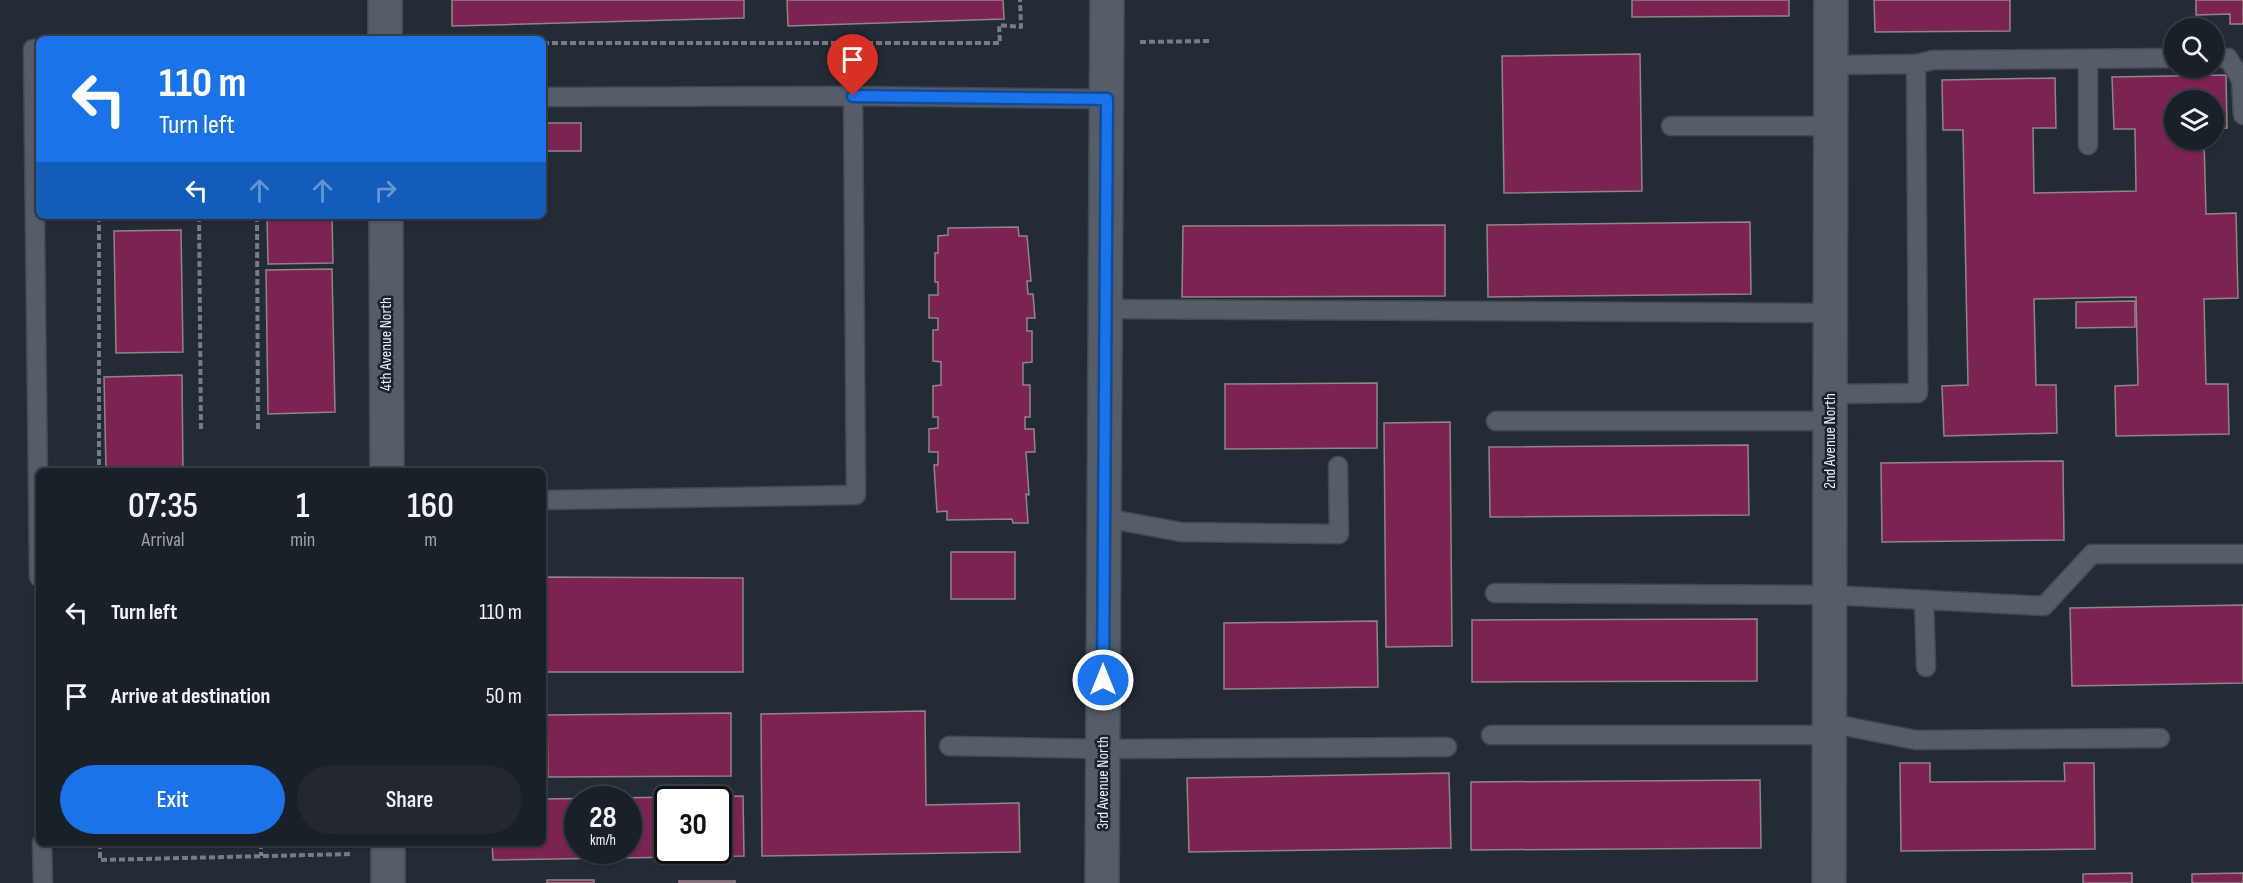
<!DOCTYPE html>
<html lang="en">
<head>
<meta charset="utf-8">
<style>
  :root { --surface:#1a2028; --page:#232830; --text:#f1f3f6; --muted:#9fa3a8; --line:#383e45; --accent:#1a73e8 }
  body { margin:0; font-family:"Sofia Sans Condensed",sans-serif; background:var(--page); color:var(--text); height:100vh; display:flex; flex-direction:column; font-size:22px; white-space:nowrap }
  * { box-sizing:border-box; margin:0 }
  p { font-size:20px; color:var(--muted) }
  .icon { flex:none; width:33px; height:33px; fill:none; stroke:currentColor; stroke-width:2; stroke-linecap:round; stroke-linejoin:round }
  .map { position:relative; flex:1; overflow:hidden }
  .panel { position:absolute; left:36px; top:468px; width:510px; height:378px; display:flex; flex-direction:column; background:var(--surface); border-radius:9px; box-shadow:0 2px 4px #0004,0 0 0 2px var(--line) }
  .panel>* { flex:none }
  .banner { position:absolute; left:36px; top:36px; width:510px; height:183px; border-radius:9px; box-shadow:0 2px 4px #0004,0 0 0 2px var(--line); background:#1a73e8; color:#fff; overflow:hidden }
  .controls { position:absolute; left:2164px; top:18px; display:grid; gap:12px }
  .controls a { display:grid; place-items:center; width:60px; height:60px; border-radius:50%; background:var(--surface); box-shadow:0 2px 4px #0004,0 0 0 2px var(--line); font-size:30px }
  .speed { position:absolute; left:564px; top:786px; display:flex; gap:12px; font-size:30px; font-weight:700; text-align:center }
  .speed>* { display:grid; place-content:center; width:78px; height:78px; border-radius:50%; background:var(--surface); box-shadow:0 2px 4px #0004,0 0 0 2px var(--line); line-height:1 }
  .speed small { font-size:15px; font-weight:400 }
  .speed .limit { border:3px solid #111; border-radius:9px; background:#fff; color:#111 }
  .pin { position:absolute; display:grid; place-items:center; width:51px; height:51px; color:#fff; margin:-62px -26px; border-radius:50% 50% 50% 0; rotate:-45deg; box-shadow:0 0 6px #0007 }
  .pin .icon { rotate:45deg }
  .me { position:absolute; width:66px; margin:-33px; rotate:0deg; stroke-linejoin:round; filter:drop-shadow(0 0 4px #0008) }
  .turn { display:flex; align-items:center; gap:21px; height:126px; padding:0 24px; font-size:27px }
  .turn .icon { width:78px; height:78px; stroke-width:2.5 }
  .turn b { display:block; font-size:42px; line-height:51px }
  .lanes { display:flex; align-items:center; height:57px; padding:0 24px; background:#0003; justify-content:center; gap:30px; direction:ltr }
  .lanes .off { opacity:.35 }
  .eta { display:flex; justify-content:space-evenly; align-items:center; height:102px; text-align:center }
  .eta b { font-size:36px; font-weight:600; line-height:42px }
  .primary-button { display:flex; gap:12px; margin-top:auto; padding:12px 24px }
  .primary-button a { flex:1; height:69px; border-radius:36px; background:var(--accent); color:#fff; font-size:24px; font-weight:600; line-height:69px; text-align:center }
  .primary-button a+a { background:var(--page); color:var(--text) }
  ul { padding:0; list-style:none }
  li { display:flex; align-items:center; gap:18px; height:84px; padding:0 24px }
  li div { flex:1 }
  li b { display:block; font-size:22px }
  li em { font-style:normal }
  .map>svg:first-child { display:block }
  .building { fill:#7b2451; stroke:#93848a; stroke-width:1.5; fill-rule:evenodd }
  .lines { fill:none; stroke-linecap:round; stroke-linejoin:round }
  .lane-casing { stroke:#424951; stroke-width:21 }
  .street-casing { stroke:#424951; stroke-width:36 }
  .path { stroke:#767c85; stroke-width:4; stroke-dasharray:6 3; stroke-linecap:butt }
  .lane { stroke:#545d68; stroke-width:18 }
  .street { stroke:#545d68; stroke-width:33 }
  .route-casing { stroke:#114b97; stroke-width:15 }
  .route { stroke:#1a73e8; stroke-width:10 }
  .labels { text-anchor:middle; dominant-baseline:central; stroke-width:5; stroke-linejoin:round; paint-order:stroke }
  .street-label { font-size:16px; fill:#ebf0f7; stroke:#1a222b }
</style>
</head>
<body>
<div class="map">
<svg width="2243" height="883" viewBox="0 0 2243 883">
  <rect width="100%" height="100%" fill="#232b35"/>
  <g class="building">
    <path d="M452 0H744V18L452 26Z"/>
    <path d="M787 0H1003L1004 19 788 26Z"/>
    <path d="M1632 0H1789V16L1632 17Z"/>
    <path d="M1874 0H2010V31L1875 32Z"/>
    <path d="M2196 0H2243V24H2230V14L2196 15Z"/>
    <path d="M1640 54 1642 191 1504 193 1502 56Z"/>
    <path d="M2226 75 2227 128 2214 129V100H2175V140H2204L2206 214 2236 213 2238 298 2204 299 2206 384H2228L2229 434 2116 436 2115 386 2138 385 2136 297 2034 299 2036 385H2056L2057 433 1944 436 1942 386 1968 385 1963 130H1943L1942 80 2055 78 2056 128H2033L2034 193 2136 191 2135 129H2114L2112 77Z"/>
    <rect x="543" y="123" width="38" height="28"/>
    <path d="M267 216H332L333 263 268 264Z"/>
    <path d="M1750 222 1751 294 1488 297 1487 225Z"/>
    <path d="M1445 225V296L1182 297 1183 226Z"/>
    <path d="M1018 227 1019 236H1027L1031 281H1027L1028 294H1033L1035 318H1027V331H1032V362L1023 363V385H1030V417H1025V429H1034L1035 452H1026L1029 495 1026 494 1028 523H1013L1012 519 947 520V511L937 512 934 465H938V452H929V429L938 428V417H933V386L941 385V362L933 361V330H938V318H929V295H938V282H935V253H938V236L948 235V228Z"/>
    <path d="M181 230 183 352 116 353 114 231Z"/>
    <path d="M332 269 335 412 268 414 266 270Z"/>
    <path d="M2135 301V327L2076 328V302Z"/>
    <path d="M182 375 183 471H106L104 377Z"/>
    <path d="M1377 383V448L1225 449V384Z"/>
    <path d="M1450 422 1452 646 1386 647 1384 423Z"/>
    <path d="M1748 445 1749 515 1490 517 1489 447Z"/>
    <path d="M2063 461 2064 540 1882 542 1881 463Z"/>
    <rect x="951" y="552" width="64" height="47"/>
    <path d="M543 577 743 578V672H543Z"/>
    <path d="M2243 605V683L2072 686 2070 608Z"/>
    <path d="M1757 619V681L1472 682V620Z"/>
    <path d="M1377 621 1378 687 1224 689V623Z"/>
    <path d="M925 711 926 805 1019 803 1020 852 762 856 761 714Z"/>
    <path d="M731 713V776L548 777 547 715Z"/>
    <path d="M1900 763H1930V782L2065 781 2064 763H2094L2095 849 1901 851Z"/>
    <path d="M1449 773 1451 848 1189 852 1187 778Z"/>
    <path d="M1760 780 1761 848 1471 850V782Z"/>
    <path d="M743 796 744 856 493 860 492 843H543V799ZM578 800H628V850H578ZM668 800H718V850H668Z"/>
    <path d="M2132 873V883H2083V874Z"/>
    <path d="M2243 873V883H2192V874Z"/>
    <rect x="547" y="880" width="47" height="3"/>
    <rect x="679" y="881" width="56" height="2"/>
  </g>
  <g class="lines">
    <g class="lane-casing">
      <g id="lane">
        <path d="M39 49H33L39 577"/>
        <path d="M2214 58H2228L2241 80 2243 115"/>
        <path d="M2088 59V145"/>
        <path d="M1916 64 1933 60 2175 58"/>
        <path d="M853 96 1107 99"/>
        <path d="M543 97 853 96 856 495 543 500"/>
        <path d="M1671 126H1831"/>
        <path d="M1106 309 1830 313"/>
        <path d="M1830 394 1918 393 1916 64 1831 65"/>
        <path d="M1496 421H1830"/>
        <path d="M1105 518 1181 532 1339 534 1338 466"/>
        <path d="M1495 593 1830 595 2044 606 2092 554H2243"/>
        <path d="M1924 600 1926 667"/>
        <path d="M1829 723 1916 740 2160 738"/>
        <path d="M1491 735H1829"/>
        <path d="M949 746 1103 749 1447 747"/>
        <path d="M42 843 43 883"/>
      </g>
    </g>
    <g class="street-casing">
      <g id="street">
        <path d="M385 0V39"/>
        <path d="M386 216 387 471"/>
        <path d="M388 843V883"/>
        <path d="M1102 883 1107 0"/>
        <path d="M1829 883 1831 0"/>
      </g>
    </g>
    <g class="path">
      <path d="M1140 42 1209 41"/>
      <path d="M543 43H1000L999 25 1021 27 1020 0"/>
      <path d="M99 216V471"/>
      <path d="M199 216 201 431"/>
      <path d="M257 216 258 429"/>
      <path d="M100 843V860L352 854"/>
      <path d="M261 843V856"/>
    </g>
    <use href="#lane" class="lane"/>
    <use href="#street" class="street"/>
  </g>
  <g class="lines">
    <g class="route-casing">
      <path id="route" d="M853 96 1107 99 1103 680"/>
    </g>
    <use href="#route" class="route"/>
  </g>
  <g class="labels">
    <g class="street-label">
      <text transform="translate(386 344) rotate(-90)">4th Avenue North</text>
      <text transform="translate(1830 441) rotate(-90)">2nd Avenue North</text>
      <text transform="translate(1103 783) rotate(-90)">3rd Avenue North</text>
    </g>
  </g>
</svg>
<div class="controls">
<a><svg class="icon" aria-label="search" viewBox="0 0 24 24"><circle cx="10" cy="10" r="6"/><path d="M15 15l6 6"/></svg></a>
<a><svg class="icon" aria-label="layers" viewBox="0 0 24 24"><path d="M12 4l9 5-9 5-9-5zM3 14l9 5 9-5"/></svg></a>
</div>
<div class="speed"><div>28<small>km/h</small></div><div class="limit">30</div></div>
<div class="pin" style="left:853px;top:96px;background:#d93025"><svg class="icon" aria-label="arrive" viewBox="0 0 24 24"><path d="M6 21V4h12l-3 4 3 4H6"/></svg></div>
<svg class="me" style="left:1103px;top:680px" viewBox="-20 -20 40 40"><circle r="17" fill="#1a73e8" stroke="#fff" stroke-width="3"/><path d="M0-11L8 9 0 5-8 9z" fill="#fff"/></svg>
<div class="banner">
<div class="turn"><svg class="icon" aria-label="left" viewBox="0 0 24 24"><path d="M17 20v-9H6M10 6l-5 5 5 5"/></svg><div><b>110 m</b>Turn left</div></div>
<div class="lanes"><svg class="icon" aria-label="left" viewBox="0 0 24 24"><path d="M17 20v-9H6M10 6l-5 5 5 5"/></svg><svg class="icon off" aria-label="ahead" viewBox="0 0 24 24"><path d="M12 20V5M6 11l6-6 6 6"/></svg><svg class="icon off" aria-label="ahead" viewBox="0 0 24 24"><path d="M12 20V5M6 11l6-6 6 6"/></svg><svg class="icon off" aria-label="right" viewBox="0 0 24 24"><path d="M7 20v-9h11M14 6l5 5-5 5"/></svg></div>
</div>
<section class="panel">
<div class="eta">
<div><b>07:35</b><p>Arrival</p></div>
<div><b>1</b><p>min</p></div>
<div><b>160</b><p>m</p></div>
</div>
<ul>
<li><svg class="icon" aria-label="left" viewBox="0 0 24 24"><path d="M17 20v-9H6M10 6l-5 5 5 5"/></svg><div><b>Turn left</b></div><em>110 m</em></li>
<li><svg class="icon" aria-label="arrive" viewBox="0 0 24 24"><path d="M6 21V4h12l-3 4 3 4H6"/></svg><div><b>Arrive at destination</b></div><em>50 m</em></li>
</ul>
<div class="primary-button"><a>Exit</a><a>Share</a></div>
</section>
</div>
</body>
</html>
